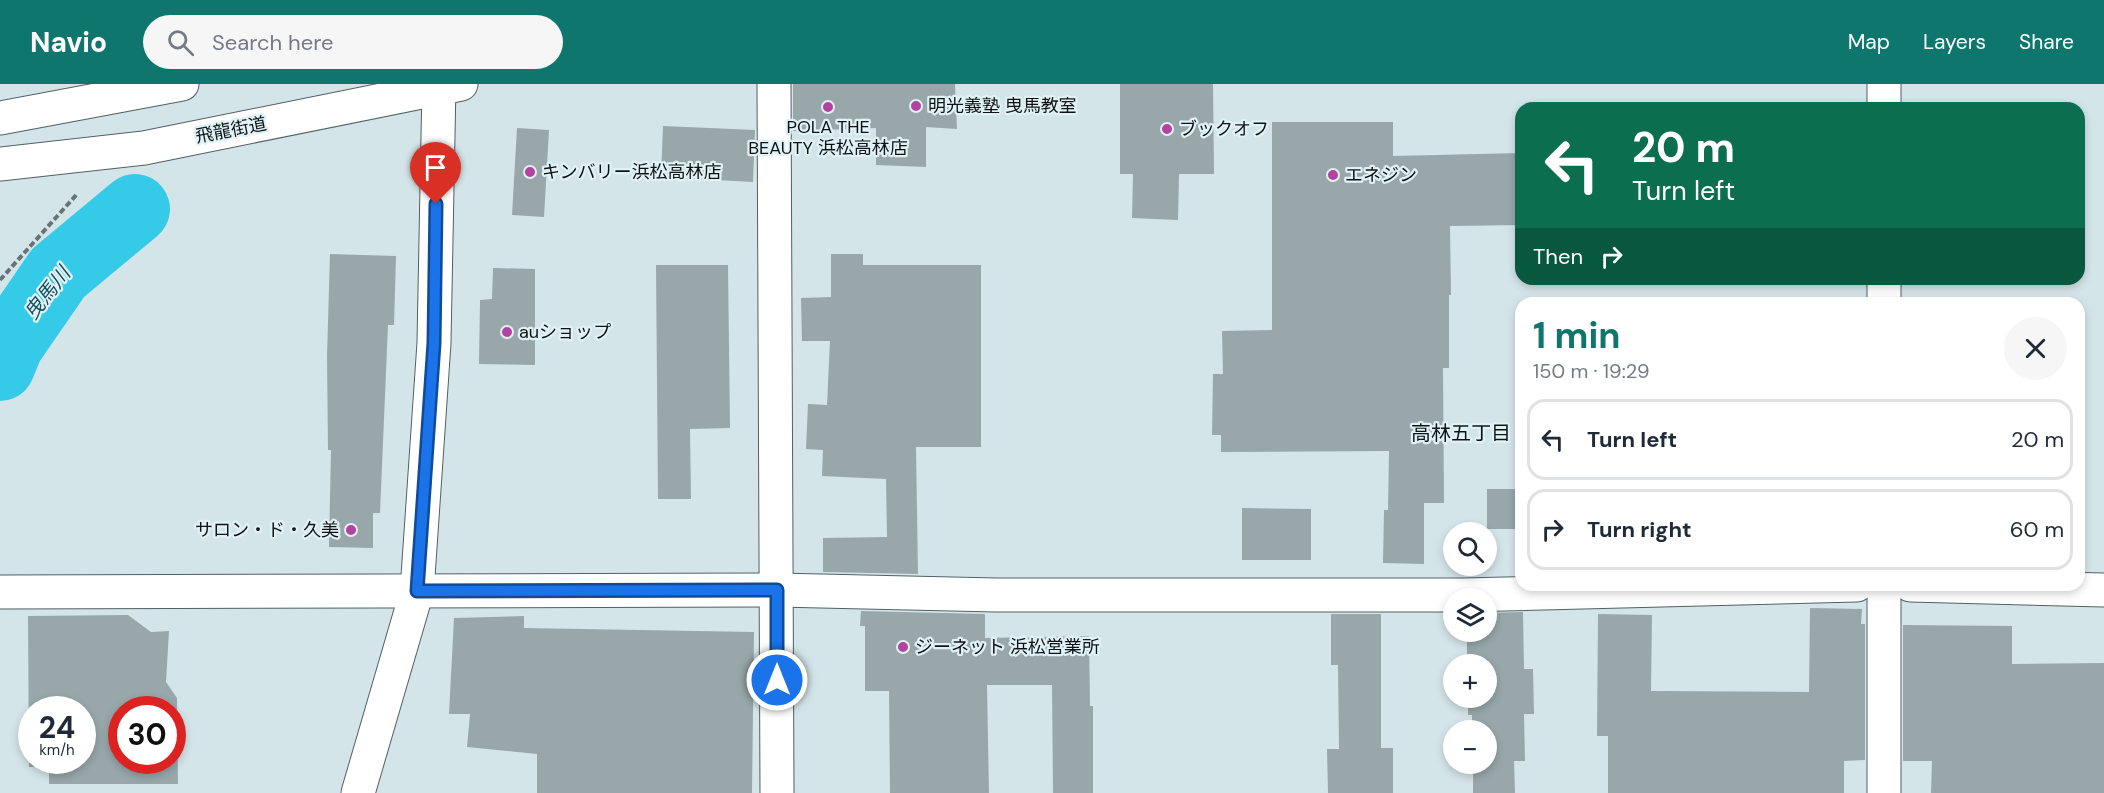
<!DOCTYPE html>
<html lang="en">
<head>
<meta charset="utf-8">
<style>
  :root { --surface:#fff; --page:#f6f6f7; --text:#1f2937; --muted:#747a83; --line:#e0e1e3; --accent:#0f766e }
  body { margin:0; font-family:"DM Sans","Noto Sans JP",sans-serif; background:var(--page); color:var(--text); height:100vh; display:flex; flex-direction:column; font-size:22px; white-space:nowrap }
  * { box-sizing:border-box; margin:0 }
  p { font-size:20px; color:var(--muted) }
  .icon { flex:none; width:33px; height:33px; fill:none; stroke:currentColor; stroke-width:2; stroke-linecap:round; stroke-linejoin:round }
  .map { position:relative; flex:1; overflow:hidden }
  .drawer { position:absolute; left:1515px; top:213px; width:570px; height:294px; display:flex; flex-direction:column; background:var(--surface); border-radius:18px; box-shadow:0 3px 9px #0003 }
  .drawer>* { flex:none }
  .banner { position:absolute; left:1515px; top:18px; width:570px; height:183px; border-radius:18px; box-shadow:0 3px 9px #0003; background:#0b6e4f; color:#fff; overflow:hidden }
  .fabs { position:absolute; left:1443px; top:438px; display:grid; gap:12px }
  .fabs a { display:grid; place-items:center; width:54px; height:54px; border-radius:50%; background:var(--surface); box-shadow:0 3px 9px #0003; font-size:30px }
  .speed { position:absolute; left:18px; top:612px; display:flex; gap:12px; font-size:30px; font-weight:700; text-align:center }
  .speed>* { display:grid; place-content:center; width:78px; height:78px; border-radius:50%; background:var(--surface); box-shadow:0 3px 9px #0003; line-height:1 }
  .speed small { font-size:15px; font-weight:400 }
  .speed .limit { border:9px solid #d22; background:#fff; color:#111 }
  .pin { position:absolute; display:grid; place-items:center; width:51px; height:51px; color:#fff; margin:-62px -26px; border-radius:50% 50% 50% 0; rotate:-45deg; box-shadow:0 0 6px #0007 }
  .pin .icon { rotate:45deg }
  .me { position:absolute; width:66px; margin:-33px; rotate:0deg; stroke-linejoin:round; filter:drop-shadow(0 0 4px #0008) }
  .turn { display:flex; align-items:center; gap:21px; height:126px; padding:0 18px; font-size:27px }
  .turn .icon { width:78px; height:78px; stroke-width:2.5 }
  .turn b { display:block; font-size:42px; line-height:51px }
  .then { display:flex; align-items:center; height:57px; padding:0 18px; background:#0003; gap:12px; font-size:22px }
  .round { display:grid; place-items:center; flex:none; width:63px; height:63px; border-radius:32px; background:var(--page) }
  .headline { display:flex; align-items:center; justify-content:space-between; height:102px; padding:0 18px }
  h1 { font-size:36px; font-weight:700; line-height:45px; color:var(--accent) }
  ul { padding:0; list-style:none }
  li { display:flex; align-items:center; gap:18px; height:81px; margin:0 12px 9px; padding:0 6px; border:3px solid var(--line); border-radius:18px }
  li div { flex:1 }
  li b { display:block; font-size:22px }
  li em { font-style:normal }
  header { display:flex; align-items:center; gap:36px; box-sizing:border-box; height:84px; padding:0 30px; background:var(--accent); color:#fff }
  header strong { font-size:28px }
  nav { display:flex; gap:33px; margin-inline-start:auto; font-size:21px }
  .search { width:420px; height:54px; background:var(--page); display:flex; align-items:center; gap:15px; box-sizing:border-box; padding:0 21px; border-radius:33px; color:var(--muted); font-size:22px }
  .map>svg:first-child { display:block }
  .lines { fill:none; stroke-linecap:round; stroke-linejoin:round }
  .river { stroke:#35cae7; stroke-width:70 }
  .building { fill:#97a7aa; fill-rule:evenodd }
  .minor-casing { stroke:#516063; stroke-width:35 }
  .tertiary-casing { stroke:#516063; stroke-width:35 }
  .trunk-casing { stroke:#516063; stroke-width:35 }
  .path { stroke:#687375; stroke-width:4; stroke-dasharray:6 3; stroke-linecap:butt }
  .minor { stroke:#fff; stroke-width:33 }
  .tertiary { stroke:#fff; stroke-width:33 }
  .trunk { stroke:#fff; stroke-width:33 }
  .route-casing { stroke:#114b97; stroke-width:15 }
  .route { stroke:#1a73e8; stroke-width:10 }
  .poi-dot { fill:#b3439f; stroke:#e1f2f6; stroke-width:2 }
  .labels { text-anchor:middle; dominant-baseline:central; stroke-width:4.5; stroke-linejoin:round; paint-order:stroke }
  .poi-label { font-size:18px; fill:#0d1314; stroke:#e1f2f6; text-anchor:start }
  .street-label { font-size:18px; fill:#0d1314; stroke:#e1f2f6 }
  .water-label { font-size:20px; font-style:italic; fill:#124f5b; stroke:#e1f2f6 }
  .neighbourhood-label { font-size:20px; fill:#0d1314; stroke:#e1f2f6 }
</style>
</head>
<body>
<header>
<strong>Navio</strong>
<div class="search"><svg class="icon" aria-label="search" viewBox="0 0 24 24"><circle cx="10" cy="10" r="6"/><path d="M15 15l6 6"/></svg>Search here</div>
<nav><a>Map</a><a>Layers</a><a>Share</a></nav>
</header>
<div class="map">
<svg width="2104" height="709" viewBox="0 0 2104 709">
  <rect width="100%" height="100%" fill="#d4e5e9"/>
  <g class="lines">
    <path class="river" d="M0 282 9 260 58 189 135 125"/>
  </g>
  <g class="building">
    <path d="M793 0H955L957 45 926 43V83L876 81V44L793 47Z"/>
    <path d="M1120 0H1213L1214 90H1179L1178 136 1132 134 1133 90H1120Z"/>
    <path d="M1272 38H1393V72L1521 69V141L1450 142 1451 211H1449V284H1443L1444 419H1424V480L1383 479 1384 426H1388L1389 367 1221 368V351H1212L1213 290H1223L1222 247 1272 246Z"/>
    <path d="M663 42 755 46 753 98 661 93Z"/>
    <path d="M517 44 549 46 544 133 512 131Z"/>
    <path d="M330 170 396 172 394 241H388L380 429H373V464L329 463 331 366H328L327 272Z"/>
    <path d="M831 170H863V181H981V363H916L918 490 823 488V454L887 453 886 395 822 392 823 366 806 365 808 320 827 321 830 257H802L801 214 831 213Z"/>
    <path d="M656 181H728L730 344 690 345 691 415H658Z"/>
    <path d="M493 184 535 185V281L479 280 480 216 492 215Z"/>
    <rect x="1487" y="405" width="34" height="40"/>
    <path d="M1242 424 1311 425V476H1242Z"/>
    <path d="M1810 524 1862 525 1861 540H1865V676L1844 677V709H1608V652H1597L1598 530 1652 531 1651 607 1809 608Z"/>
    <path d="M861 527 985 530V554L1089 552 1090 622H1093V709H1053L1052 601H987L989 709H890L889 607H865V542H860Z"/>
    <path d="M1523 528 1524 585H1533L1534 630H1524L1525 677H1514L1515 709H1473V680H1486V646H1472V631H1468V614H1486V580H1467V548H1486V529Z"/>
    <path d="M1331 530H1381V664H1393V709H1328L1327 665H1339L1338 581H1331Z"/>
    <path d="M128 531 151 548 169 547 166 598 177 614 178 700H49V683H29L28 532ZM32 626H82V676H32ZM122 626H172V676H122Z"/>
    <path d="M524 532V544L754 548 752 709H537V670L467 663 470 630H449L454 534Z"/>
    <path d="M1903 541 2012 542V580L2104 579V709H1931L1932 677H1903Z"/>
  </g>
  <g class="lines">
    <g class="minor-casing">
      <g id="minor">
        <path d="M774 0 777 709"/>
        <path d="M1884 24V0"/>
        <path d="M1884 219V195"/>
        <path d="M1910 501 2104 506"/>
        <path d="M0 508 777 506 996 511H1463L1857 501"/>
        <path d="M1884 709V501"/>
      </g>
    </g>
    <g class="tertiary-casing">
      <path id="tertiary" d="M358 709 417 507 434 259 439 0"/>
    </g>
    <g class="trunk-casing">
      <g id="trunk">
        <path d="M0 34 182 0"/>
        <path d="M0 80 144 64 461 0"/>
      </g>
    </g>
    <path class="path" d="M0 196 78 109"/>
    <use href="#minor" class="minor"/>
    <use href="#tertiary" class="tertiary"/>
    <use href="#trunk" class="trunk"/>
  </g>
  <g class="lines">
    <g class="route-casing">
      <path id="route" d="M436 120 434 259 417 507 777 506V596"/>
    </g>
    <use href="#route" class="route"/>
  </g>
  <g class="poi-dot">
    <circle cx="916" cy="22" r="6"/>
    <circle cx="828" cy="23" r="6"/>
    <circle cx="1167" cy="45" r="6"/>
    <circle cx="530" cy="88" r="6"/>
    <circle cx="1333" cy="91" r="6"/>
    <circle cx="507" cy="248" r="6"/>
    <circle cx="351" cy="446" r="6"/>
    <circle cx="903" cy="563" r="6"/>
  </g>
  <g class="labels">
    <g class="poi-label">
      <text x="928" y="22">明光義塾 曳馬教室</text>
      <text x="828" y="43" text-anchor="middle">POLA THE<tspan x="828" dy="21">BEAUTY 浜松高林店</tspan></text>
      <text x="1179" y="45">ブックオフ</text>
      <text x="542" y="88">キンバリー浜松高林店</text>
      <text x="1345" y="91">エネジン</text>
      <text x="519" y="248">auショップ</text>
      <text x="339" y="446" text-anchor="end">サロン・ド・久美</text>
      <text x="915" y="563">ジーネット 浜松営業所</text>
    </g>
    <g class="street-label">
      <text transform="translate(231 46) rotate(-11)">飛龍街道</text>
    </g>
    <g class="water-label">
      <text transform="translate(47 209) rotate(-52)">曳馬川</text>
    </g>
    <g class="neighbourhood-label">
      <text x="1461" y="349">高林五丁目</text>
    </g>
  </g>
</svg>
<div class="fabs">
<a><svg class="icon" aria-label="search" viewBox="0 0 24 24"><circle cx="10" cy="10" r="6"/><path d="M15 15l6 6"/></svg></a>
<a><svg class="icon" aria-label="layers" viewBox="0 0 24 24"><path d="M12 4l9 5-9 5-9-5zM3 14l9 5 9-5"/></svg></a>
<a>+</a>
<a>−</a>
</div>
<div class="speed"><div>24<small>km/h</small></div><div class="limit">30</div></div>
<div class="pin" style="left:436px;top:120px;background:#d93025"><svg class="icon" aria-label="arrive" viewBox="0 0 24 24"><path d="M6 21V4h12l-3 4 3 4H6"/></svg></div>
<svg class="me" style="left:777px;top:596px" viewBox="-20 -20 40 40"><circle r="17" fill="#1a73e8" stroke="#fff" stroke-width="3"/><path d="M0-11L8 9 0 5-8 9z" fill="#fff"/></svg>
<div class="banner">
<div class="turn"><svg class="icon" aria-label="left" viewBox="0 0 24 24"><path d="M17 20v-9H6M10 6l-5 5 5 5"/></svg><div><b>20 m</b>Turn left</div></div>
<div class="then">Then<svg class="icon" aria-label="right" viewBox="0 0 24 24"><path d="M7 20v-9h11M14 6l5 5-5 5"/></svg></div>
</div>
<section class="drawer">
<div class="headline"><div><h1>1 min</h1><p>150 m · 19:29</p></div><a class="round"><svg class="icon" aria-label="close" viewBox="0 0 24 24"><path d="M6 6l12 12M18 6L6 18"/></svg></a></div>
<ul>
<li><svg class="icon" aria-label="left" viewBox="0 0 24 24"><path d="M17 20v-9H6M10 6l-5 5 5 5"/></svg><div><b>Turn left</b></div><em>20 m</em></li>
<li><svg class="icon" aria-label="right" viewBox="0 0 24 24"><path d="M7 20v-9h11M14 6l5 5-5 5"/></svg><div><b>Turn right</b></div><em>60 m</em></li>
</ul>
</section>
</div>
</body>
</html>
